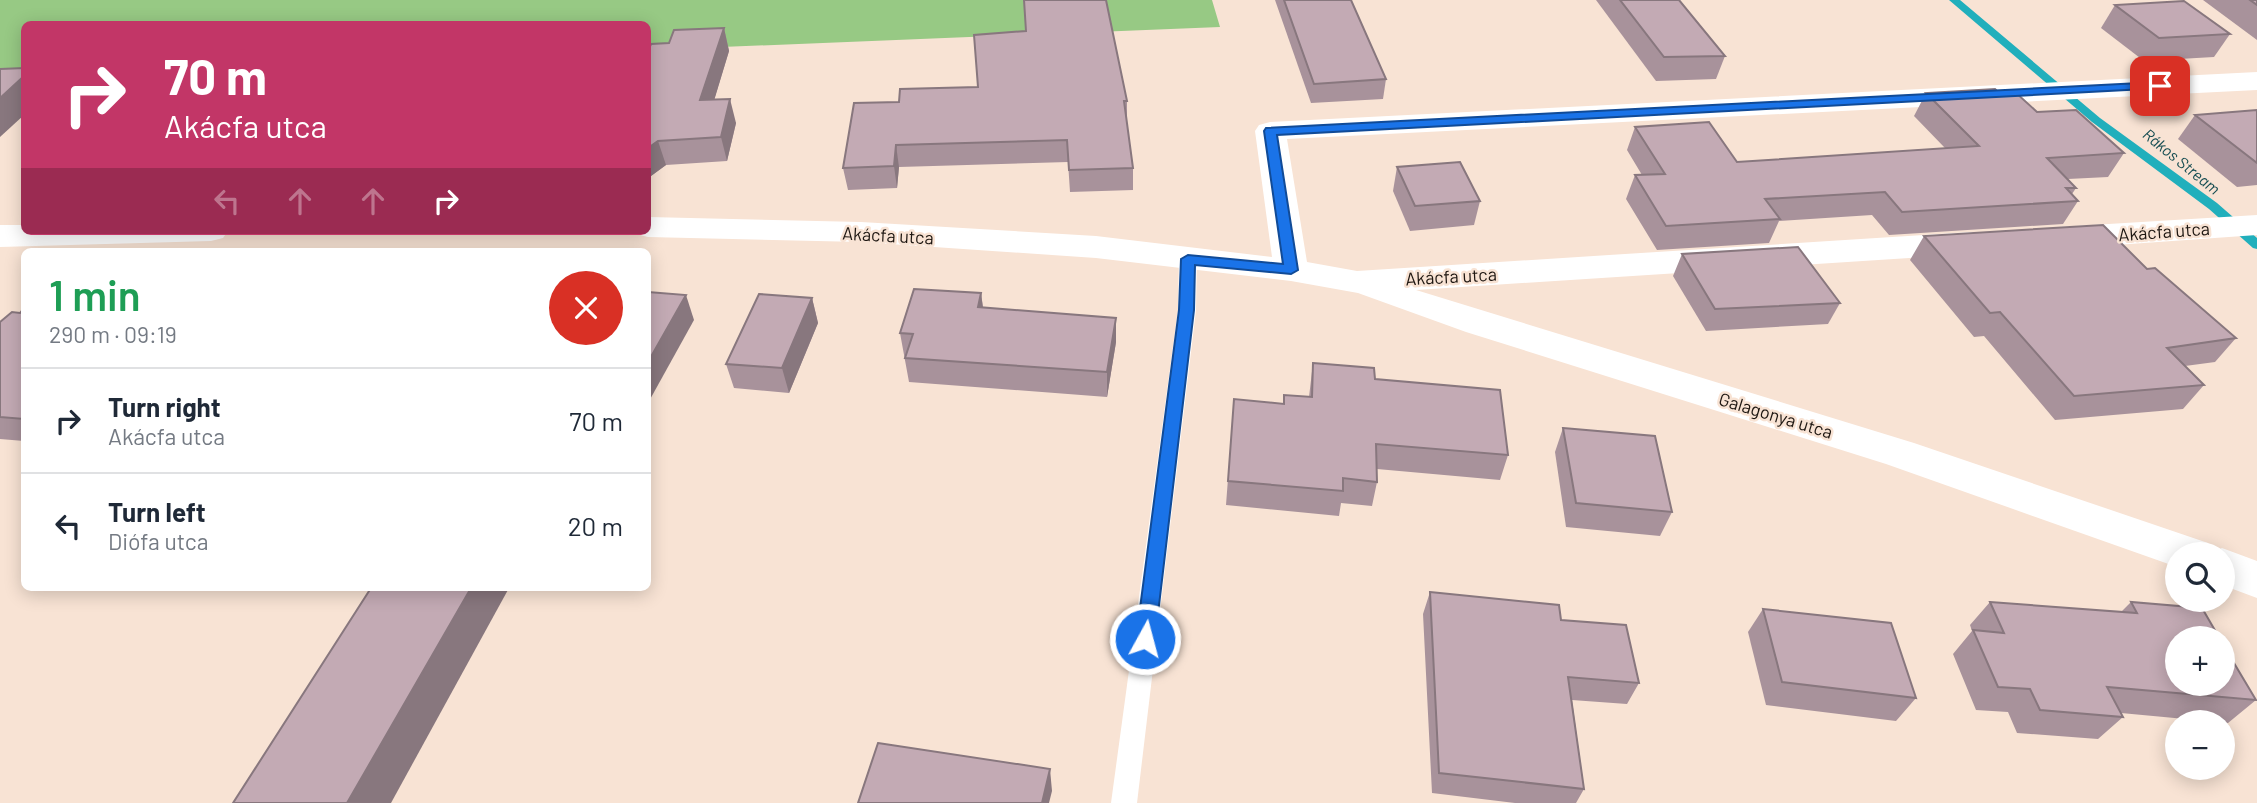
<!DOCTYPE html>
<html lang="en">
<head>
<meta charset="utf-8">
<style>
  :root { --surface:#fff; --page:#f2f2f3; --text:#1f2937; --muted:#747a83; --line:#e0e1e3 }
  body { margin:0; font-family:Barlow,sans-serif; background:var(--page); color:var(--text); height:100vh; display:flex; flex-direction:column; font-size:26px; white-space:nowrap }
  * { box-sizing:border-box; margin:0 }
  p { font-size:23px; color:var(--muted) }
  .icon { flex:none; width:38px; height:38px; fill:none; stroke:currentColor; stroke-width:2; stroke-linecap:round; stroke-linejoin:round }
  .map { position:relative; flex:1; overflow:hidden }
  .sheet { position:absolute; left:21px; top:248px; width:630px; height:343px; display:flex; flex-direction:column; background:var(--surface); border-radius:10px; box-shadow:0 4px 18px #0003 }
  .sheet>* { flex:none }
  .banner { position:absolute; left:21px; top:21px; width:630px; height:214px; border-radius:10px; box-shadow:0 4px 18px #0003; background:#c23667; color:#fff; overflow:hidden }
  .controls { position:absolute; left:2165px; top:542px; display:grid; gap:14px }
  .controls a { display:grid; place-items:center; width:70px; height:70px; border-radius:50%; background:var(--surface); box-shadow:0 4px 18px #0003; font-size:35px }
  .pin { position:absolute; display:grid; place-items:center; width:60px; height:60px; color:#fff; margin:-30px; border-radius:14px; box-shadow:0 4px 10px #0006 }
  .me { position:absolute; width:77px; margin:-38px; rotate:7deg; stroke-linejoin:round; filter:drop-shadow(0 0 5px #0008) }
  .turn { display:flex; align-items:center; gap:24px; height:147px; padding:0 28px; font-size:32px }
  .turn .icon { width:91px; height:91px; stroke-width:2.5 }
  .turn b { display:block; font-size:49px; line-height:60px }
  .lanes { display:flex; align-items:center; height:66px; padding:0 28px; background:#0003; justify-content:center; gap:35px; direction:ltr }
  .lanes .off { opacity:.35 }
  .round { display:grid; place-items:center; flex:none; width:74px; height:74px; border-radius:37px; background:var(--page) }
  .summary { display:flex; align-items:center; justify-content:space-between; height:119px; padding:0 28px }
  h1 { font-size:42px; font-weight:600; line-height:52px; color:#1e9e55 }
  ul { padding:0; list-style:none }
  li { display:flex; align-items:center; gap:21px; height:105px; padding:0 28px; border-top:2px solid var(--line) }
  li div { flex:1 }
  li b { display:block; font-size:26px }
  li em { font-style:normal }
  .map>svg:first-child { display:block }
  .green { fill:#97c984 }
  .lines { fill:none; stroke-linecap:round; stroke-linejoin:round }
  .stream { fill:#21afbc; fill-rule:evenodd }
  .service { fill:#fff; fill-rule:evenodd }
  .minor { fill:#fff; fill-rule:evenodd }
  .wall { fill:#a8929b }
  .shaded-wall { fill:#88777e }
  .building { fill:#c3aab4; stroke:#88777e; stroke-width:2 }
  .route { fill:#1a73e8; stroke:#114b97; stroke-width:2 }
  .labels { text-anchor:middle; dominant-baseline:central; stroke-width:5; stroke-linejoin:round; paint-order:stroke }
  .far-water-label { font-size:16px; font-style:italic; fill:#144c51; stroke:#f8e3d4 }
  .street-label { font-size:18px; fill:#1d1611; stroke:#f8e3d4 }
</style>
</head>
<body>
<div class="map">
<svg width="2257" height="803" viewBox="0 0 2257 803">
  <rect width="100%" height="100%" fill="#f8e3d4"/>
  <path class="green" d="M0 0H1212L1220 27 648 50V24H24V76L0 77Z"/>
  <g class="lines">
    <path class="stream" d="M1949 0H1960L2100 118 2217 203 2257 238V249L2253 248 2209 209 2092 122Z"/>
    <path class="service" d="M1188 254 1197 259 1196 310 1137 803H1111L1178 310 1179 259Z"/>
    <g class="minor">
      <path d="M2257 72V90L1287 139 1307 262 1357 271 1971 232 1983 235 1988 243 1983 251 1971 254 1416 290 1914 443 2208 543 2213 552 2222 548 2257 561V598L2222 585V555H2177V567L1886 464 1466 332 1358 293 1291 281 1096 258 861 242 648 237 636 234 634 231H648V217L861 222 1096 236 1272 257 1255 131 1259 125 1270 122Z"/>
      <path d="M2257 215V235L2059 249 2047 245 2042 238 2047 231 2059 227Z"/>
      <path d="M0 225H24V231H228L223 238 211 241 0 247Z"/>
    </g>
  </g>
  <g class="wall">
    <path d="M1275 0H1351L1386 79 1383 99 1311 103Z"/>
    <path d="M1596 0H1679L1725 56 1716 79 1656 81Z"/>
    <path d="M2203 0H2257V40Z"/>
    <path d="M2115 5 2230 34 2214 57 2144 61 2101 28Z"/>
    <path d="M724 28 729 51 714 100 736 123 727 161 666 165 651 176H648V51L669 43Z"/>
    <path d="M978 87 1127 101V123L1133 168V190L1070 192 1068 162 899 167 897 188 848 190 843 168 899 102Z"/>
    <path d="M1998 92 2037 112 2124 153 2108 177 2068 179 2076 188 2072 194 2078 201 2063 224 1889 235 1872 215 1779 221 1769 243 1657 250 1626 199 1635 175H1642L1627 150 1635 127 1737 162 1945 148 1914 116 1926 93Z"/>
    <path d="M2257 110V185L2237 187 2178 139 2195 115Z"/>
    <path d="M1397 167 1480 201 1474 225 1410 231 1393 191Z"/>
    <path d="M1924 236 2147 269 2236 338 2215 362 2185 366 2204 385 2183 409 2055 420 1984 336 1974 337 1910 260Z"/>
    <path d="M1682 254 1840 303 1828 324 1706 331 1673 276Z"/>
    <path d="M981 293 983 307 1116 342 1107 397 909 382 900 333Z"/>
    <path d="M812 298 818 323 789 393 734 388 726 364Z"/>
    <path d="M24 308V441L0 439V322L20 313Z"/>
    <path d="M1313 363 1375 379 1508 455 1500 480 1377 469V482L1372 506 1341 503 1339 516 1226 505 1234 399 1283 404 1284 395 1309 397Z"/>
    <path d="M1563 428 1672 512 1660 536 1566 527 1555 452Z"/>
    <path d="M1430 592 1561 620 1639 683 1627 704 1572 700 1584 789 1576 803H1515L1432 793 1423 614Z"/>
    <path d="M1990 602 2121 612 2131 602 2256 700 2228 723 2121 713 2123 717 2098 739 2017 733 2008 712 1976 710 1953 654 1972 631 1970 625Z"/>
    <path d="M1763 609 1916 698 1896 721 1766 705 1748 632Z"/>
  </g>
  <g class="shaded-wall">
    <path d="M724 28 729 51 707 124 700 100Z"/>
    <path d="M24 76V115L0 137V98Z"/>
    <path d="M730 99 736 123 727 161 721 137Z"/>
    <path d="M658 141 666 165 651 176 648 165V148Z"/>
    <path d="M896 145 899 167 897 188 894 166Z"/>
    <path d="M981 293 984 317 978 307Z"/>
    <path d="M686 295 694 320 648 403V362Z"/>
    <path d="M812 298 818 323 789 393 782 368Z"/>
    <path d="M1116 318V342L1107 397V372Z"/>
    <path d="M471 588H509L391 803H347Z"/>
    <path d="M1050 769 1052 791 1049 803H1042Z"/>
  </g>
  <g class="building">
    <path d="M1024 0H1106L1127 101H1124L1133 168 1069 170 1067 140 896 145 894 166 843 168 854 103 899 102 900 89 978 87 974 35 1026 31Z"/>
    <path d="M1284 0H1351L1386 79 1314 84Z"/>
    <path d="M1620 0H1679L1725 56 1664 57Z"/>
    <path d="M2250 0H2257V5Z"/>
    <path d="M2184 1 2230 34 2159 38 2115 5Z"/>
    <path d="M724 28 700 100 730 99 721 137 658 141 648 148V51L651 44 669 43 674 30Z"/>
    <path d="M24 68V76L0 98V69Z"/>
    <path d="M1995 89 1998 92 2014 91 2037 112 2076 110 2124 153 2047 158 2076 188H2066L2078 201 1902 212 1885 192 1765 199 1780 219 1666 226 1635 175 1665 174 1635 127 1709 122 1737 162 1979 146 1926 93Z"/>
    <path d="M2257 110V163L2195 115Z"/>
    <path d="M1460 162 1480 201 1415 206 1397 167Z"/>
    <path d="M2103 225 2147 269 2155 268 2236 338 2167 348 2204 385 2074 396 2000 312 1990 313 1924 236Z"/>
    <path d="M1798 247 1840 303 1715 309 1682 254Z"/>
    <path d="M914 289 981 293 978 307 1116 318 1107 372 905 358 913 334 900 333Z"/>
    <path d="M648 292 686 295 648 362Z"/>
    <path d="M759 294 812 298 782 368 726 364Z"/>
    <path d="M24 308V419L0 417V322L12 312 20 313Z"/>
    <path d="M1313 363 1374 368 1375 379 1500 390 1508 455 1376 444 1377 482 1343 478V491L1228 481 1234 399 1284 404V395L1312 397Z"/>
    <path d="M1563 428 1655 436 1672 512 1576 503Z"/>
    <path d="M371 588H471L347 803H233Z"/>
    <path d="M1430 592 1559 605 1561 620 1626 625 1639 683 1568 677 1584 789 1439 773Z"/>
    <path d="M1990 602 2137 613 2131 602 2202 608 2220 639H2177V684H2222V643L2256 700 2107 687 2123 717 2040 710 2030 689 1998 687 1973 630 2004 633Z"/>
    <path d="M1763 609 1891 623 1916 698 1782 682Z"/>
    <path d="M878 743 1050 769 1042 803H858Z"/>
  </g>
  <path class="route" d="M2160 82 2164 83V88L1277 135 1298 270 1291 274 1195 265 1194 310 1155 639 1152 644 1145 647 1139 644 1136 639 1179 310 1181 259 1188 255 1283 264 1264 131 1266 128Z"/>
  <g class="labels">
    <g class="far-water-label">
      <text transform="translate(2182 161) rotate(39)">Rákos Stream</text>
    </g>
    <g class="street-label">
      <text transform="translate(2164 231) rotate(-4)">Akácfa utca</text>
      <text transform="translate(888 235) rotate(3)">Akácfa utca</text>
      <text transform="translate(1451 276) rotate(-3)">Akácfa utca</text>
      <text transform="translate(1776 415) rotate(17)">Galagonya utca</text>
    </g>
  </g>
</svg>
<div class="controls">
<a><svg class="icon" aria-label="search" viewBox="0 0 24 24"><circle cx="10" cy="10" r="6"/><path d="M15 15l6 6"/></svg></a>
<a>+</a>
<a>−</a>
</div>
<div class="pin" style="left:2160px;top:86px;background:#d93025"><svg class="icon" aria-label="arrive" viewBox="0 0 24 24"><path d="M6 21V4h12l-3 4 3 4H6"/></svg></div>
<svg class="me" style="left:1145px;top:639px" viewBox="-20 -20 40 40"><circle r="17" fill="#1a73e8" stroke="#fff" stroke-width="3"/><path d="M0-11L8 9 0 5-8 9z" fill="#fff"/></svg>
<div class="banner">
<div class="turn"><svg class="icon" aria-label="right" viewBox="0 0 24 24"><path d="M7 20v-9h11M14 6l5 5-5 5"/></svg><div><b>70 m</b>Akácfa utca</div></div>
<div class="lanes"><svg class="icon off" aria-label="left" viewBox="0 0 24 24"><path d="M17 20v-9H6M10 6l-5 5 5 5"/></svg><svg class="icon off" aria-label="ahead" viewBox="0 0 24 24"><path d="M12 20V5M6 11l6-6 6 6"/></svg><svg class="icon off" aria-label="ahead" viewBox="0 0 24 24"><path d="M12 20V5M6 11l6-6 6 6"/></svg><svg class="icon" aria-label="right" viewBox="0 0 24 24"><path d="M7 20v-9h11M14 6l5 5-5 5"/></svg></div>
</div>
<section class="sheet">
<div class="summary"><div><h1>1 min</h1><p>290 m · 09:19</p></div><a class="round" style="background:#d93025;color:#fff"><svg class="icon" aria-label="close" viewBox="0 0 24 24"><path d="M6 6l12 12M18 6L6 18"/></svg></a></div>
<ul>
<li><svg class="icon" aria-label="right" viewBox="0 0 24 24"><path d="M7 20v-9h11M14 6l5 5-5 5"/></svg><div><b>Turn right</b><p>Akácfa utca</p></div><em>70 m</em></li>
<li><svg class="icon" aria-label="left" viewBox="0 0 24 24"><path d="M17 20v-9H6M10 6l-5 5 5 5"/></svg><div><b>Turn left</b><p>Diófa utca</p></div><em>20 m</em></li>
</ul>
</section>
</div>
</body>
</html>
